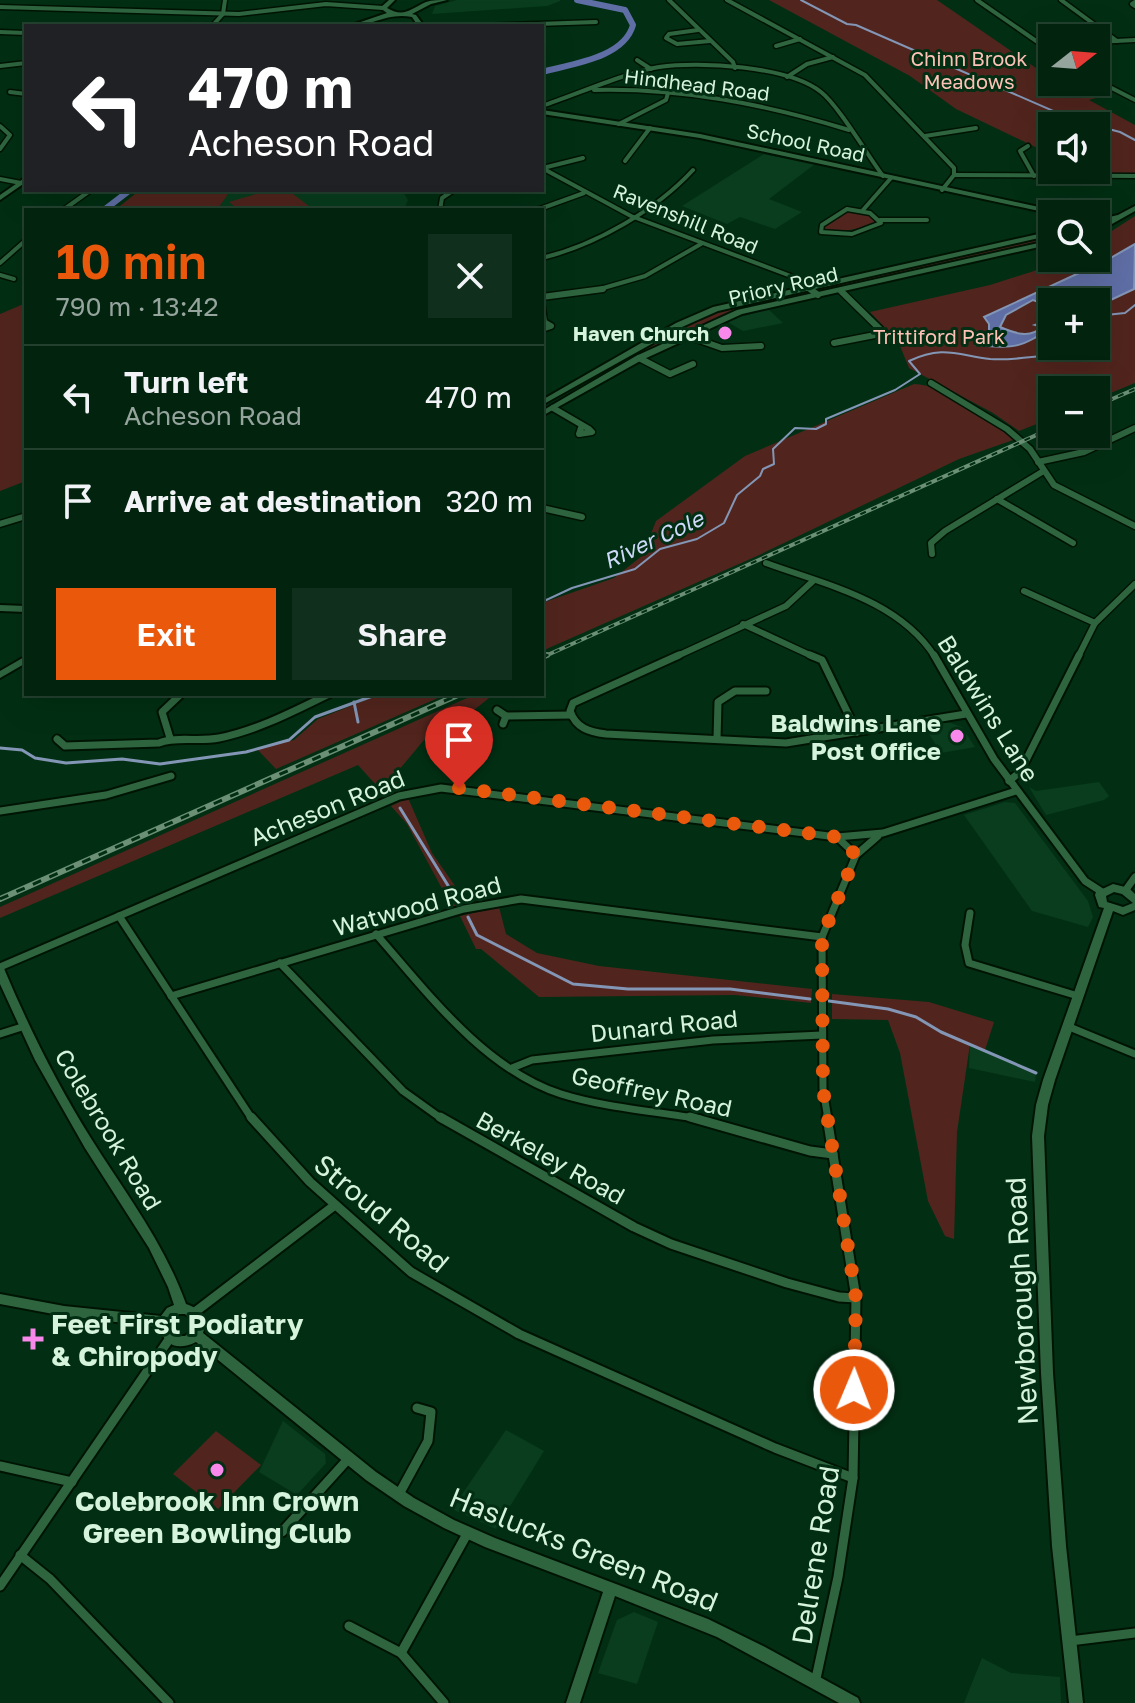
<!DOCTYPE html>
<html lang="en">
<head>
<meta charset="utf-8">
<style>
  :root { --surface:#02230e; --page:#102f1c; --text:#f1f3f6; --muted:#96a49e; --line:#23402e; --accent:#ea580c }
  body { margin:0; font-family:"Golos Text",sans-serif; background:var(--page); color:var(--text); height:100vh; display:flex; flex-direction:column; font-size:30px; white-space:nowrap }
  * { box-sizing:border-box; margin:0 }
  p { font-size:26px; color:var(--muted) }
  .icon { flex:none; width:44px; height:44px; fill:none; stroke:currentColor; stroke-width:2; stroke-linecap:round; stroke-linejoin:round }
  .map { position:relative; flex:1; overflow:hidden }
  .sheet { position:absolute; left:24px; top:208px; width:520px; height:488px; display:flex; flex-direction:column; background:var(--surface); border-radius:0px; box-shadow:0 8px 32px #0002,0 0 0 2px var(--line) }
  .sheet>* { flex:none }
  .banner { position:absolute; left:24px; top:24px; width:520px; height:168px; border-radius:0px; box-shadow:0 8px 32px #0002,0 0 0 2px var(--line); background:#202124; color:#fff; overflow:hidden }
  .needle { width:52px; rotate:73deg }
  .controls { position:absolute; left:1038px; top:24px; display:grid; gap:16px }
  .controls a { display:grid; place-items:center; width:72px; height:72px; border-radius:0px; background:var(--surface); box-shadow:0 8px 32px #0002,0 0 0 2px var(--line); font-size:40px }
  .pin { position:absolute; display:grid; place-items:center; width:68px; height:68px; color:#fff; margin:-82px -34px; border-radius:50% 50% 50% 0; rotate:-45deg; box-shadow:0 0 8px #0007 }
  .pin .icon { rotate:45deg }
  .me { position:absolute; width:88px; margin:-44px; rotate:1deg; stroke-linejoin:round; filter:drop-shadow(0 0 6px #0008) }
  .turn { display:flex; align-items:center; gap:28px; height:168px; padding:0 32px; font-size:36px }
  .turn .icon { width:104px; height:104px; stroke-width:2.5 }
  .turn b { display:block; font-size:56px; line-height:68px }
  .round { display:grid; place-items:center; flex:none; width:84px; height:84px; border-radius:0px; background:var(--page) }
  .summary { display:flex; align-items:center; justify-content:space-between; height:136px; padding:0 32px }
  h1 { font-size:48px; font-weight:600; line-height:60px; color:var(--accent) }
  .button { display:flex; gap:16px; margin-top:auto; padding:16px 32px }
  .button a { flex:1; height:92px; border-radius:0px; background:var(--accent); color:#fff; font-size:32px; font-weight:600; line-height:92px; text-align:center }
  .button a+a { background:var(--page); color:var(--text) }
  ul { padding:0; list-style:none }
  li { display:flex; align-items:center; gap:24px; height:104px; padding:0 32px; border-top:2px solid var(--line) }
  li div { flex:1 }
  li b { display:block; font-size:30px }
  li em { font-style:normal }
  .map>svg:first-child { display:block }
  .built { fill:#093d1e }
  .green { fill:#51251d; fill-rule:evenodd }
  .water { fill:#5f6ea5; stroke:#8396b6; stroke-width:2 }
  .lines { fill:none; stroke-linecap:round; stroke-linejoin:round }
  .stream-far1 { stroke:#8396b6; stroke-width:2 }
  .stream { stroke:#8396b6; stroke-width:3 }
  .canal { stroke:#5f6ea5; stroke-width:6 }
  .street-far3-casing { stroke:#001404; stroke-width:7 }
  .street-far2-casing { stroke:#001404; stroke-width:9 }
  .street-far1-casing { stroke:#001404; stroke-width:11 }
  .street-casing { stroke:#001404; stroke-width:13 }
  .secondary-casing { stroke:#001404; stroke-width:4 }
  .street-far3 { stroke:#2e653f; stroke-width:4 }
  .street-far2 { stroke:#2e653f; stroke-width:6 }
  .street-far1 { stroke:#2e653f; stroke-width:7 }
  .street { stroke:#2e653f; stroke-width:9 }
  .secondary { fill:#2e653f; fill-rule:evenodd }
  .rail-far1-casing { stroke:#6b9076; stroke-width:4 }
  .rail-casing { stroke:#6b9076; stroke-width:6 }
  .rail-far1 { stroke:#022f13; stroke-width:2; stroke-dasharray:6; stroke-linecap:butt }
  .rail { stroke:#022f13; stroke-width:3; stroke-dasharray:9; stroke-linecap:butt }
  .route { stroke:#ea580c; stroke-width:14; stroke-dasharray:0 25.2 }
  .poi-dot { fill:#f888ea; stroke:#022f13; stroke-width:3 }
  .labels { text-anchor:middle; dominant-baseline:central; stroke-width:6; stroke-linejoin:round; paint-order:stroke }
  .far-park-label { font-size:20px; fill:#fdc1b5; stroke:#022f13 }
  .far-street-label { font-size:20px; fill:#d6f3dc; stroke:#022f13 }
  .far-poi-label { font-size:20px; font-weight:bold; fill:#d6f3dc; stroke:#022f13; text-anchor:end }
  .far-water-label { font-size:22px; font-style:italic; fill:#cfdafb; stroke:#022f13 }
  .street-label { font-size:24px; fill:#d6f3dc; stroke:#022f13 }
  .poi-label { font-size:24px; font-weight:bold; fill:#d6f3dc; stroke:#022f13; text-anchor:end }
  .near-street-label { font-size:28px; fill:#d6f3dc; stroke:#022f13 }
  .near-poi-label { font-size:28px; font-weight:bold; fill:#d6f3dc; stroke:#022f13; text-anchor:start }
</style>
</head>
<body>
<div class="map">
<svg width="1135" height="1703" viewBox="0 0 1135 1703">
  <rect width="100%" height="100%" fill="#022f13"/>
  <g class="built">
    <path d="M457 0H560V1L547 6 432 14 435 6Z"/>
    <path d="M764 154 815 164 769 199 802 212 775 229 740 217 727 224 682 206Z"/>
    <path d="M231 190H402L408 200 404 210H221L219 207Z"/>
    <path d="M768 309 783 323 743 331 726 321Z"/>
    <path d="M948 722 962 727 975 747 941 753 924 726Z"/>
    <path d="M1099 782 1109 796 1104 800 1046 815 1029 787 1036 791Z"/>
    <path d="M1005 802 1015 803 1088 901 1093 917 1088 927 1032 911 964 815Z"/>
    <path d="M970 1044 1036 1073 1035 1082 969 1068Z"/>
    <path d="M283 1421 325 1454 326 1463 297 1495 259 1472Z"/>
    <path d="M506 1430 544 1451 496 1529 452 1509Z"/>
    <path d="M634 1612 658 1622 637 1684 598 1673 617 1620Z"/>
    <path d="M982 1658 1011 1673 1060 1677 1061 1703H964Z"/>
  </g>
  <g class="green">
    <path d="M769 0H937L1052 79V82L1068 90 1094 83 1112 93 1089 100 1135 125V173L1107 174 1102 165H1096V126H1052V155L956 109 910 76Z"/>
    <path d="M140 190H231L219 207 221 210H115Z"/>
    <path d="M270 190H288L314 210H239L229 202Z"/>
    <path d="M850 211 870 214 877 221 876 225 834 233 824 230 822 227Z"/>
    <path d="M1135 216V383L1096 399V390H1052V418L1019 431 993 413 909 368 898 341 870 312 990 285 1053 265 1041 249 1052 247V258H1096V237L1107 234ZM1052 302H1096V346H1052Z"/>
    <path d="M1052 235V240L822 292 816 288Z"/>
    <path d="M805 289 812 294 718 317 625 364 620 363C675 321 739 305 805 289Z"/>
    <path d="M26 303V481L0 491V314Z"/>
    <path d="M914 384C945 385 991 419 1016 439L959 459 757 556 542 651V603L614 578 642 556 656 521 745 456Z"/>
    <path d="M381 694H447L276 769 256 748 294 740 318 719Z"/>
    <path d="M476 694H494L453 727 424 740 393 777 401 789 385 795 358 765 0 918V907Z"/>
    <path d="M408 798 432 853 467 903 452 907 407 824 391 806Z"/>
    <path d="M499 907 506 934 537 953 599 966 812 989 811 1003 735 995 539 997 481 949H476L460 916Z"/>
    <path d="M832 994 929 1002 994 1022 985 1050 970 1044 957 1132 954 1239 945 1236 928 1201 900 1053 888 1020 832 1019Z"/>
    <path d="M216 1431 261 1465 218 1509 173 1474Z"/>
  </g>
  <path class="water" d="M1135 244 1134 289 1096 307V302H1052V307L1033 300 1006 315 1000 327C1014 333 1030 339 1042 327L1035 325 1052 319V327C1022 348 1013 349 977 345L989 336V324L984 317 1107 260Z"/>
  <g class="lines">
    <g class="stream-far1">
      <path d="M801 0 847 24 856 25 1074 120 1120 132 1135 140"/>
      <path d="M1096 316 1125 313 1135 305"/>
      <path d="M542 602 572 588 635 569 660 549 697 539 724 523 737 495 760 476 763 469 774 464 773 449 795 428 816 429 826 424V419L895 390 920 374 909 361C943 345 957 355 990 359 1011 361 1034 356 1055 355L1060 346"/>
    </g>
    <g class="stream">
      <path d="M354 702 358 722"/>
      <path d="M0 748 22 750 35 758 66 763 122 759 160 764 246 752 289 740 315 717 378 694"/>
      <path d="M400 808 457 900"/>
      <path d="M468 917 477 935 573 984 628 989H730L810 999"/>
      <path d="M829 1001 888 1009 916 1017 941 1032 1036 1073"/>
    </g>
    <g class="canal">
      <path d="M542 72C571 64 624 58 633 25L625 10 577 0"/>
      <path d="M104 210 130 190"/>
    </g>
    <g class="street-far3-casing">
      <g id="street-far3">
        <path d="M669 0 733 62 735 68"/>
        <path d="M727 0 865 75 954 168V175L942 190"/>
        <path d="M977 0 1052 52"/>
        <path d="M1061 0 1117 41"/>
        <path d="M1135 2 1132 4 1135 6"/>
        <path d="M0 7 239 14 326 4 383 8"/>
        <path d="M212 26 223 14 225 0"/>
        <path d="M477 26 596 22"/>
        <path d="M698 30 669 34 666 38 677 44 710 41"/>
        <path d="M0 32 26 33"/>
        <path d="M1096 42 1135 40"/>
        <path d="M776 46 800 39"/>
        <path d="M637 60 651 69"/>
        <path d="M0 66 26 63"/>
        <path d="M787 77 807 64 833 57"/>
        <path d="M1096 80 1135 100"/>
        <path d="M594 90C682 88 765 104 849 130"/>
        <path d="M10 92 26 94"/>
        <path d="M542 106C575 95 627 72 659 67 699 61 789 66 821 92 838 105 868 156 883 176"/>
        <path d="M619 124 666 100 668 93"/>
        <path d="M0 126 10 135 0 149"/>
        <path d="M925 136 976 128"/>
        <path d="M1028 146 1020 151 1034 176"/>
        <path d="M625 161 650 128"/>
        <path d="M542 168 631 216 796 278 812 291"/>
        <path d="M543 168 583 158"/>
        <path d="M954 175 1135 176"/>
        <path d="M0 179 21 183"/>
        <path d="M847 209 870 213 881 223 852 234 821 232 822 225Z"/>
        <path d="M63 210 91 190"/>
        <path d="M440 210 442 198 454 190"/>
        <path d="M537 210 584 193"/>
        <path d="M863 210 891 178"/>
        <path d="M880 220H927"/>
        <path d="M542 258C596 245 656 210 693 170"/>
        <path d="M0 263 26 240"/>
        <path d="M0 275 14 279"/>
        <path d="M593 291 645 276 701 244"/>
      </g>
    </g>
    <g class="street-far2-casing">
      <g id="street-far2">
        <path d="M810 289 818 295"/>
        <path d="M841 291 893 342"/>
        <path d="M542 297 603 289"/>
        <path d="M542 307 544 322 551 326 542 329"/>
        <path d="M685 335 722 348 761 346"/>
        <path d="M834 343 885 333"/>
        <path d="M639 358 670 374 693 364"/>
        <path d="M931 383 1007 429 1030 449 1054 485 1135 526"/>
        <path d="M553 408 589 429 592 432 579 434 582 425"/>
        <path d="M1038 462 1084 452 1135 428"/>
        <path d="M997 499 1073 543"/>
        <path d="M542 508 582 517"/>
        <path d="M0 524 26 516"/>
        <path d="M932 554 931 543 945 531 1042 472"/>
        <path d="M766 563C826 585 899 600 935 657"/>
        <path d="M1024 591 1095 623"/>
        <path d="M743 624 814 657"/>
        <path d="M675 657 786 606 813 581"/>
        <path d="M1078 657 1095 623 1135 584"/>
      </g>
    </g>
    <g class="street-far1-casing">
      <g id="street-far1">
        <path d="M679 655 573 703 570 711C576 728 589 732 606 734L786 743 966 714"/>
        <path d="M810 655 822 660 857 732"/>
        <path d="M934 655 994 759 1085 881 1102 892"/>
        <path d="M497 710 506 716 503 724"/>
        <path d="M506 716 571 715"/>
        <path d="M170 738 162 712 181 694"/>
        <path d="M57 739 65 746 159 743C175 736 199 742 219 738 258 730 294 711 329 694"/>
        <path d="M717 739 718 702 735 691H766"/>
        <path d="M1009 781 1020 772 1079 655"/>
        <path d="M0 811 106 795 171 776"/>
        <path d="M837 837 856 855"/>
        <path d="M1125 891 1135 877"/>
        <path d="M970 913 965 945 969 963 1078 996"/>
        <path d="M119 916 252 1119"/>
        <path d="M376 934C427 992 484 1069 561 1094 606 1108 654 1111 700 1119"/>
        <path d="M280 963 403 1091 442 1119"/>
        <path d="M0 967 399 796 441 788 837 837 883 833 1016 791"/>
        <path d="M171 996 464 909 521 899 822 937"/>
        <path d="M1067 1026 1135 1054"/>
        <path d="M0 1034 25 1026"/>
        <path d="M512 1068 532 1060 713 1040 822 1035"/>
        <path d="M828 1119 823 1089 822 937 856 855 878 836"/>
      </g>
    </g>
    <g class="street-casing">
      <g id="street">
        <path d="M251 1117 310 1182 411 1272 519 1334 775 1448 853 1478"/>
        <path d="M440 1117 634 1227 671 1244 787 1283 839 1297 856 1298"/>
        <path d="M690 1117 810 1151 833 1154"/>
        <path d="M195 1312 335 1205"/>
        <path d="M0 1466 72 1482"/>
        <path d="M398 1496 428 1441 431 1412 417 1408"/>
        <path d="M282 1532 349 1458"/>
        <path d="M20 1555 50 1579 169 1703"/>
        <path d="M0 1586 170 1338"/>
        <path d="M349 1626 401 1653 444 1703"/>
        <path d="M1070 1641 1135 1633"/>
        <path d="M401 1653 467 1534"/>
        <path d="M815 1683 838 1577 853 1478 856 1298 827 1117"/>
      </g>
    </g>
    <g class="secondary-casing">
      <g id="secondary">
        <path d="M389 0H395L387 8C404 18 410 9 426 2 432 0 440 0 447 0L431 4 412 14 416 15 424 26H418L412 17C387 12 373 26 349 26L387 13 380 8Z"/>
        <path d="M542 110 700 134 1062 212 1065 214H1053L700 138 542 114Z"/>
        <path d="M26 177V182L0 200V195Z"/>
        <path d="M1135 206V211L1096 233V228L1108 221 1096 224V220L1118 215Z"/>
        <path d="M1052 231V235L718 311 682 327 542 405V400L676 323 713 307Z"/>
        <path d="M1052 240V244L742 314 642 360 542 416V411L636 356 737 310Z"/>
        <path d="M0 605 26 606V612L0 611Z"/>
        <path d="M26 656V663L0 678V671Z"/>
        <path d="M1113 884 1129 888 1135 894V910L1123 915 1113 911 1055 1080 1048 1105 1044 1136 1053 1373 1066 1546 1083 1703H1069L1052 1546 1041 1373 1032 1136 1036 1105 1043 1080 1104 908 1099 907 1095 895 1096 892ZM1114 892 1122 894 1133 903 1123 907 1107 902 1106 896Z"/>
        <path d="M0 967 4 968 5 971C30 1030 58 1086 92 1140 126 1194 164 1243 186 1304 200 1308 208 1319 203 1333L376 1472 414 1498 454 1520 495 1538 708 1619 765 1647 858 1698 860 1703H839L717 1637 615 1596 580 1703H566L603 1592 485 1547 444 1528 404 1506 366 1480 196 1342C178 1351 165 1346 159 1327L64 1316 0 1304V1294L64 1306 161 1316 167 1308 174 1305 168 1287 149 1248 85 1148 35 1060 0 984ZM179 1314H185L192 1320V1330L185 1336H179L172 1330 173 1320Z"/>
      </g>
    </g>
    <use href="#street-far3" class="street-far3"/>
    <use href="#street-far2" class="street-far2"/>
    <use href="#street-far1" class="street-far1"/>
    <use href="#street" class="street"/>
    <use href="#secondary" class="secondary"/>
    <g class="rail-far1-casing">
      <g id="rail-far1">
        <path d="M1096 406 1135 389"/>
        <path d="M543 657 1052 428"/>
      </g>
    </g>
    <g class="rail-casing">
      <g id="rail">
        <path d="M542 657 547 655"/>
        <path d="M0 899 460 694"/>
      </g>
    </g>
    <use href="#rail-far1" class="rail-far1"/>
    <use href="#rail" class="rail"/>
  </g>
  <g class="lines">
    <path class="route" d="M459 788 837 837 856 855 822 937V955L823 1089 856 1298 854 1390"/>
  </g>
  <g class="poi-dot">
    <circle cx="725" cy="333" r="8"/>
    <circle cx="957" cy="736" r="8"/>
    <path d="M29 1327h8v8h8v8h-8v8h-8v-8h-8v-8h8z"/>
    <circle cx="217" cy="1470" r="8"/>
  </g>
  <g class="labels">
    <g class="far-park-label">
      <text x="969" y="58">Chinn Brook<tspan x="969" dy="23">Meadows</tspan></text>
      <text x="939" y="336">Trittiford Park</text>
    </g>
    <g class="far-street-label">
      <text transform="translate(697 84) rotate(7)">Hindhead Road</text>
      <text transform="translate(806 142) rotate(12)">School Road</text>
      <text transform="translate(686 218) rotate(22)">Ravenshill Road</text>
      <text transform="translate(783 285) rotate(-13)">Priory Road</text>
    </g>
    <g class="far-poi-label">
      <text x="709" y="333">Haven Church</text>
    </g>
    <g class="far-water-label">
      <text transform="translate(653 539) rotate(-25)">River Cole</text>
    </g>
    <g class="street-label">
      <text transform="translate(989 708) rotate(58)">Baldwins Lane</text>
      <text transform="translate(327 807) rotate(-22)">Acheson Road</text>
      <text transform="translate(417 905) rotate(-15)">Watwood Road</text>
      <text transform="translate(664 1025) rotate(-6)">Dunard Road</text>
      <text transform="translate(652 1091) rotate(12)">Geoffrey Road</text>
      <text transform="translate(109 1129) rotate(59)">Colebrook Road</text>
      <text transform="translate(551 1157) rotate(29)">Berkeley Road</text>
    </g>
    <g class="poi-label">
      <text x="941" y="722">Baldwins Lane<tspan x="941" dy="28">Post Office</tspan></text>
    </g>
    <g class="near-street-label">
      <text transform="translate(382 1213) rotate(40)">Stroud Road</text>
      <text transform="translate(1021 1301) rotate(-93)">Newborough Road</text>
      <text transform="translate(584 1549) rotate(22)">Haslucks Green Road</text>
      <text transform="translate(815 1555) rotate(-81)">Delrene Road</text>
    </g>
    <g class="near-poi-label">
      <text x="51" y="1323">Feet First Podiatry<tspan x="51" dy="32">&amp; Chiropody</tspan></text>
      <text x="217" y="1500" text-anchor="middle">Colebrook Inn Crown<tspan x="217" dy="32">Green Bowling Club</tspan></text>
    </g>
  </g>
</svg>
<div class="controls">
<a><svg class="needle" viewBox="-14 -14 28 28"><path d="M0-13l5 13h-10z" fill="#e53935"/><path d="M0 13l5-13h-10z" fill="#96a49e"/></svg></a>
<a><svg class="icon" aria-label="sound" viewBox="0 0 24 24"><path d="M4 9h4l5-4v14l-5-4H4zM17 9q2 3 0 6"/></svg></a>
<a><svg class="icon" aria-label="search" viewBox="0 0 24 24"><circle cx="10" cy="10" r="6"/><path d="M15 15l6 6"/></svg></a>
<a>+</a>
<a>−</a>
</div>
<div class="pin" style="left:459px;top:788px;background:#d93025"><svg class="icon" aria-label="arrive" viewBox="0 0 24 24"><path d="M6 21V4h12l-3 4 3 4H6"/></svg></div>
<svg class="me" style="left:854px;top:1390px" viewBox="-20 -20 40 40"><circle r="17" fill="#ea580c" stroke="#fff" stroke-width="3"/><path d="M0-11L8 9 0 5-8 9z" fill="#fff"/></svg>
<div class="banner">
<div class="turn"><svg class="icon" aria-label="left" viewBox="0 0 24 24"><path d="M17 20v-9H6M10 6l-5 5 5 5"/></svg><div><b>470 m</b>Acheson Road</div></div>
</div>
<section class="sheet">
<div class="summary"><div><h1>10 min</h1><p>790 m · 13:42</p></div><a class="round"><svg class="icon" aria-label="close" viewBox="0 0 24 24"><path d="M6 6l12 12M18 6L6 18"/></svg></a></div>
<ul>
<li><svg class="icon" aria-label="left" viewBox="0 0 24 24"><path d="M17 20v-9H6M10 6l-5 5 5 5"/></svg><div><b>Turn left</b><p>Acheson Road</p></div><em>470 m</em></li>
<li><svg class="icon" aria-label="arrive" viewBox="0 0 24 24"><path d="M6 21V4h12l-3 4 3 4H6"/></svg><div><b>Arrive at destination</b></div><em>320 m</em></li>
</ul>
<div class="button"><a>Exit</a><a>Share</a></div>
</section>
</div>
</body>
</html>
